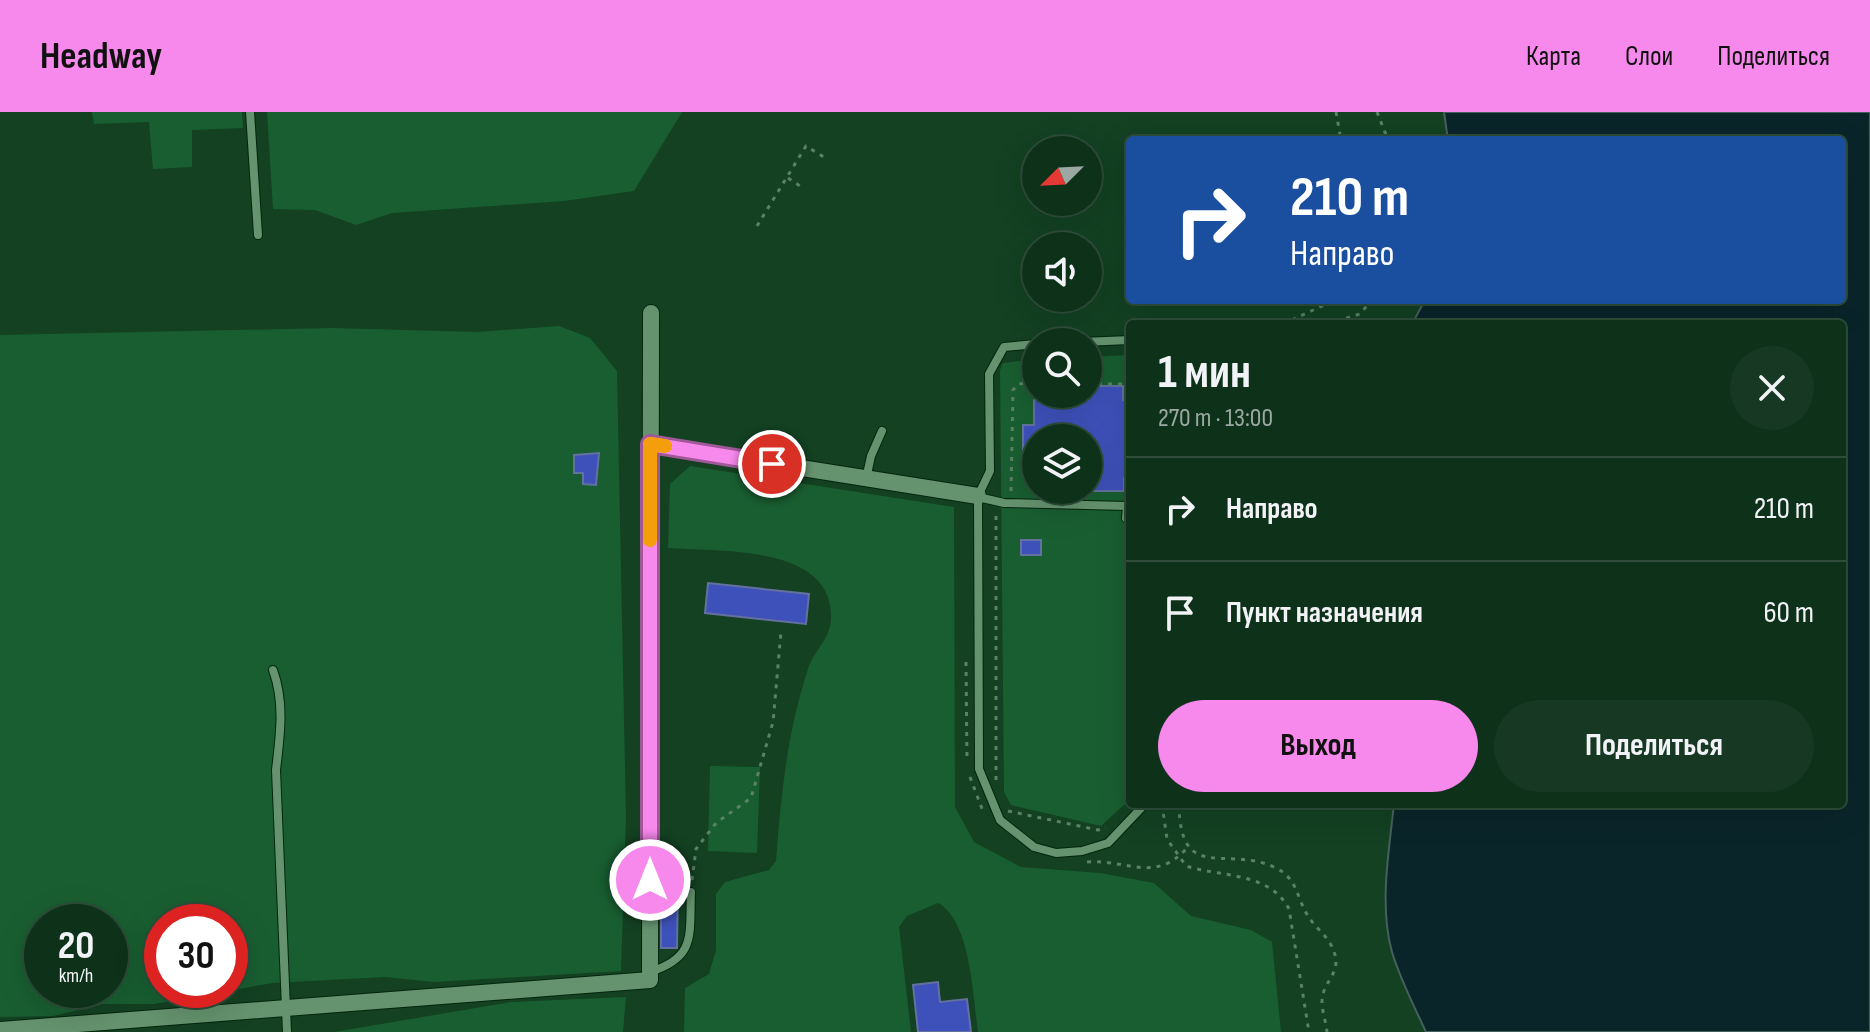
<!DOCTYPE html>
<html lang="ru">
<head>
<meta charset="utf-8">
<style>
  :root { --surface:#0e311a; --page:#173923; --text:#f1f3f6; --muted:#9ba9a2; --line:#2e4c39; --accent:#f788ec }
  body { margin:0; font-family:"Sofia Sans Condensed",sans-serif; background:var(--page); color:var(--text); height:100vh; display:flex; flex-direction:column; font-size:30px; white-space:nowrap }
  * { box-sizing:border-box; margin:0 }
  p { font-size:26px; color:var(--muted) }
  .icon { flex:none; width:44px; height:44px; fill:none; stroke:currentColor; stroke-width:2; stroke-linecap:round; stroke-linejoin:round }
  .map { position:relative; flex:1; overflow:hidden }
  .side { position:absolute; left:1126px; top:208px; width:720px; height:488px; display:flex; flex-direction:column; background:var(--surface); border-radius:8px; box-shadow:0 8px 32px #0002,0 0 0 2px var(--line) }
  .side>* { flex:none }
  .top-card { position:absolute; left:1126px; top:24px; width:720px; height:168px; border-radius:8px; box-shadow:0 8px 32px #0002,0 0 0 2px var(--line); background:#1a4fa0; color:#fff; overflow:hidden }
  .needle { width:52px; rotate:246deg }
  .tools { position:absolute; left:1022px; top:24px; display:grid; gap:16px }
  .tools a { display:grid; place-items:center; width:80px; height:80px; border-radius:50%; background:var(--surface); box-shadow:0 8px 32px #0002,0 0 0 2px var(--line); font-size:40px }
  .speed { position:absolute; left:24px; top:792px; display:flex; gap:16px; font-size:40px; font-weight:700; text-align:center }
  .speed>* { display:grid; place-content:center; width:104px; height:104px; border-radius:50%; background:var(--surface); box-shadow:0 8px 32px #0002,0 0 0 2px var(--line); line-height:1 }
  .speed small { font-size:20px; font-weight:400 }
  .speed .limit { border:12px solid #d22; background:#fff; color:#111 }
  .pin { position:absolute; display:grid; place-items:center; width:68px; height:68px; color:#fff; margin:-34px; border:4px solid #fff; border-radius:50%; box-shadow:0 2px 8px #0007 }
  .me { position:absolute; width:88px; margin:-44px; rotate:0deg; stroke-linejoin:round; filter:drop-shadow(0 0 6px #0008) }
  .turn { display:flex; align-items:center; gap:28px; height:168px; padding:0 32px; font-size:36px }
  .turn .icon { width:104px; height:104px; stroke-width:2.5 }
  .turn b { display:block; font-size:56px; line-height:68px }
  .round { display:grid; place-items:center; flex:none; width:84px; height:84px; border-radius:42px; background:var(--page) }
  .overview { display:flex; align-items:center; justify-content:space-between; height:136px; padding:0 32px }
  h1 { font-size:48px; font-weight:700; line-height:60px }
  .action { display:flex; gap:16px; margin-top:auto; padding:16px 32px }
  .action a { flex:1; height:92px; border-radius:48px; background:var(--accent); color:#111; font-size:32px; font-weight:700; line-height:92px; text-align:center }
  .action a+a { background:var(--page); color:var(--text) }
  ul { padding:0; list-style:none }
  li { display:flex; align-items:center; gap:24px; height:104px; padding:0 32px; border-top:2px solid var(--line) }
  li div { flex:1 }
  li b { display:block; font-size:30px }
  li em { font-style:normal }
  header { display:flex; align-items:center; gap:48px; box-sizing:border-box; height:112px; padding:0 40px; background:var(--accent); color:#111 }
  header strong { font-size:38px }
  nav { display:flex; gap:44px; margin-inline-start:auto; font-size:28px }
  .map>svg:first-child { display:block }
  .green { fill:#195e31; fill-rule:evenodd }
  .water { fill:#0a252a; stroke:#46605e; stroke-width:2 }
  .building { fill:#3e51ba; stroke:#63719f; stroke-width:2 }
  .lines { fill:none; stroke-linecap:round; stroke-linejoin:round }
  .service-casing { stroke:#03260e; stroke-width:10 }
  .minor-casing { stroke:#03260e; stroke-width:18 }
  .path { stroke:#5b8166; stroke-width:3; stroke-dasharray:4 6; stroke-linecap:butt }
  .service { stroke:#65936f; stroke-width:8 }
  .minor { stroke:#65936f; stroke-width:16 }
  .route-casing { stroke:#a15899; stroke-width:20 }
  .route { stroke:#f788ec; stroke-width:14 }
  .slow { stroke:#f59e0b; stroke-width:14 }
</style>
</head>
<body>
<header>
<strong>Headway</strong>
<nav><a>Карта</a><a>Слои</a><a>Поделиться</a></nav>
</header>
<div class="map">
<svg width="1870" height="920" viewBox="0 0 1870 920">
  <rect width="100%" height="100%" fill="#134122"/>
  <g class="green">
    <path d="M92 0H242L243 16 192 18V55L153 57 149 10 94 12Z"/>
    <path d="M267 0H682L634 79 564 89 392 101 356 113 315 98 273 97Z"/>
    <path d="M559 214 590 226 617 259 626 706 621 859 434 870 385 865 273 871 154 892H102L53 904 0 905V223L333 216 477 220ZM42 810H110V878H42ZM162 810H230V878H162Z"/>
    <path d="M1130 243 1126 691 1101 714 1011 693 1004 680 1000 258 1003 251 1036 247V282H1088V245ZM1036 326H1088V378H1036Z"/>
    <path d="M690 354 954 395 955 695 974 730 1021 755 1100 761 1154 771 1191 804 1251 818 1272 830 1281 920H978C973 885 971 809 938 791L907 804 899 815 911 920H684L685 876 709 862 716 838V782L725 770 769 758 776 749C781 683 787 621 808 557 814 537 832 527 831 503 830 432 717 440 668 436L670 372Z"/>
    <path d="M710 654 760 655 757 741 708 739Z"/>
    <path d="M626 885 623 920H334L511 890Z"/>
  </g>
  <path class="water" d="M1444 0H1870V920H1426C1414 894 1400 867 1392 840 1379 794 1389 739 1394 692H1842V212H1412L1425 188H1842V28H1448Z"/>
  <g class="building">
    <path d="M1088 274H1123V288H1130V366H1124V379H1088V326H1036V341H1023V313H1034V288H1075V282H1088Z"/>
    <path d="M599 341 596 373 583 372V361H574V343Z"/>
    <rect x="1021" y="428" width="20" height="15"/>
    <path d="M708 471 809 482 806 512 705 501Z"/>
    <path d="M661 775H678L677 836H661Z"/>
    <path d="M938 870 940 890 967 887 971 920H918L913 873Z"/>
  </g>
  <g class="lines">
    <g class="service-casing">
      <g id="service">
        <path d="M250 0 258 123"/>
        <path d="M1082 230 1130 228"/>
        <path d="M1036 232 1004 235 989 262 990 359 978 384 979 657 1000 708 1034 735 1056 741 1082 739 1108 731 1145 692"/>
        <path d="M866 367 871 344 882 319"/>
        <path d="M978 385 1004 391 1127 394 1126 406"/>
        <path d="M273 558C285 591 280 624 276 658L287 920"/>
        <path d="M650 860C697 845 689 823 691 780"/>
      </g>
    </g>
    <g class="minor-casing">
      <g id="minor">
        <path d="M650 332 978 384"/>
        <path d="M0 918 650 868 651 201"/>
      </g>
    </g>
    <g class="path">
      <path d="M1336 0 1341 28"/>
      <path d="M1377 0 1388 28"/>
      <path d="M788 66 803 76"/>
      <path d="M757 114 806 34 827 47"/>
      <path d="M1283 212 1335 188"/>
      <path d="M1327 212 1360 202 1372 188"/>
      <path d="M1088 272H1130"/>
      <path d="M1011 379 1013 278 1018 272 1036 270"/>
      <path d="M966 550 967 650"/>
      <path d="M970 665 984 702"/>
      <path d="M996 668V400"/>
      <path d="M1162 692 1167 727 1186 754C1221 765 1270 760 1289 797L1309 920"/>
      <path d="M1179 692C1180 772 1225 733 1274 755 1298 766 1296 785 1308 804 1314 814 1325 822 1331 833 1346 861 1322 867 1322 890 1322 899 1326 910 1327 920"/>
      <path d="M1008 699 1098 718 1106 716"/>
      <path d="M1087 750C1127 747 1155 772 1187 736"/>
      <path d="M692 768 696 737 716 711 751 686 773 610 781 520"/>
    </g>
    <use href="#service" class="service"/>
    <use href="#minor" class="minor"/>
  </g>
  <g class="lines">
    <g class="route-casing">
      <path id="route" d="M650 768V332L772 352"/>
    </g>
    <use href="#route" class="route"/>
    <path class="slow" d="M650 428V332L665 334"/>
  </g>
</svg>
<div class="tools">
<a><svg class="needle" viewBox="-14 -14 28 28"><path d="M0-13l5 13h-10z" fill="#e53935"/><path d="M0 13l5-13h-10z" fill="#9ba9a2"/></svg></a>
<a><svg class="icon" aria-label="sound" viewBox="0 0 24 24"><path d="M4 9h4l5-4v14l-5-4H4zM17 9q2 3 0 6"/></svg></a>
<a><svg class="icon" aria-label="search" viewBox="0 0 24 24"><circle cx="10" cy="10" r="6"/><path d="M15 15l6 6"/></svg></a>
<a><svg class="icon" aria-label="layers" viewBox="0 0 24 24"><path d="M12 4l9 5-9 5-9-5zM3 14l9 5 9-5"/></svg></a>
</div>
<div class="speed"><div>20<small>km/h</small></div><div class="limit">30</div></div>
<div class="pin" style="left:772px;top:352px;background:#d93025"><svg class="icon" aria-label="arrive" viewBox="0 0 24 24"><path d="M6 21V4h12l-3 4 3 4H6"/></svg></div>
<svg class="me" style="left:650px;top:768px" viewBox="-20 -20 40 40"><circle r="17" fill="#f788ec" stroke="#fff" stroke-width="3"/><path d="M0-11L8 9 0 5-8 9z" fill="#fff"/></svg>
<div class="top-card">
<div class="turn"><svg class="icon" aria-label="right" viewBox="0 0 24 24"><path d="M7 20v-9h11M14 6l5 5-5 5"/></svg><div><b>210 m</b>Направо</div></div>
</div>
<section class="side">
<div class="overview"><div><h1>1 мин</h1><p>270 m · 13:00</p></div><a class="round"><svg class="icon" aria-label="close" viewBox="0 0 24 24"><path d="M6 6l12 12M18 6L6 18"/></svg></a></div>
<ul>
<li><svg class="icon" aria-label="right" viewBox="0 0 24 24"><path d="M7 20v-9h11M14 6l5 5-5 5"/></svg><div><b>Направо</b></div><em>210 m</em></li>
<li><svg class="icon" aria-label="arrive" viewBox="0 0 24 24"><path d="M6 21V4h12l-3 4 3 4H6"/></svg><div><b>Пункт назначения</b></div><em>60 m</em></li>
</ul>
<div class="action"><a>Выход</a><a>Поделиться</a></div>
</section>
</div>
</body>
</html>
